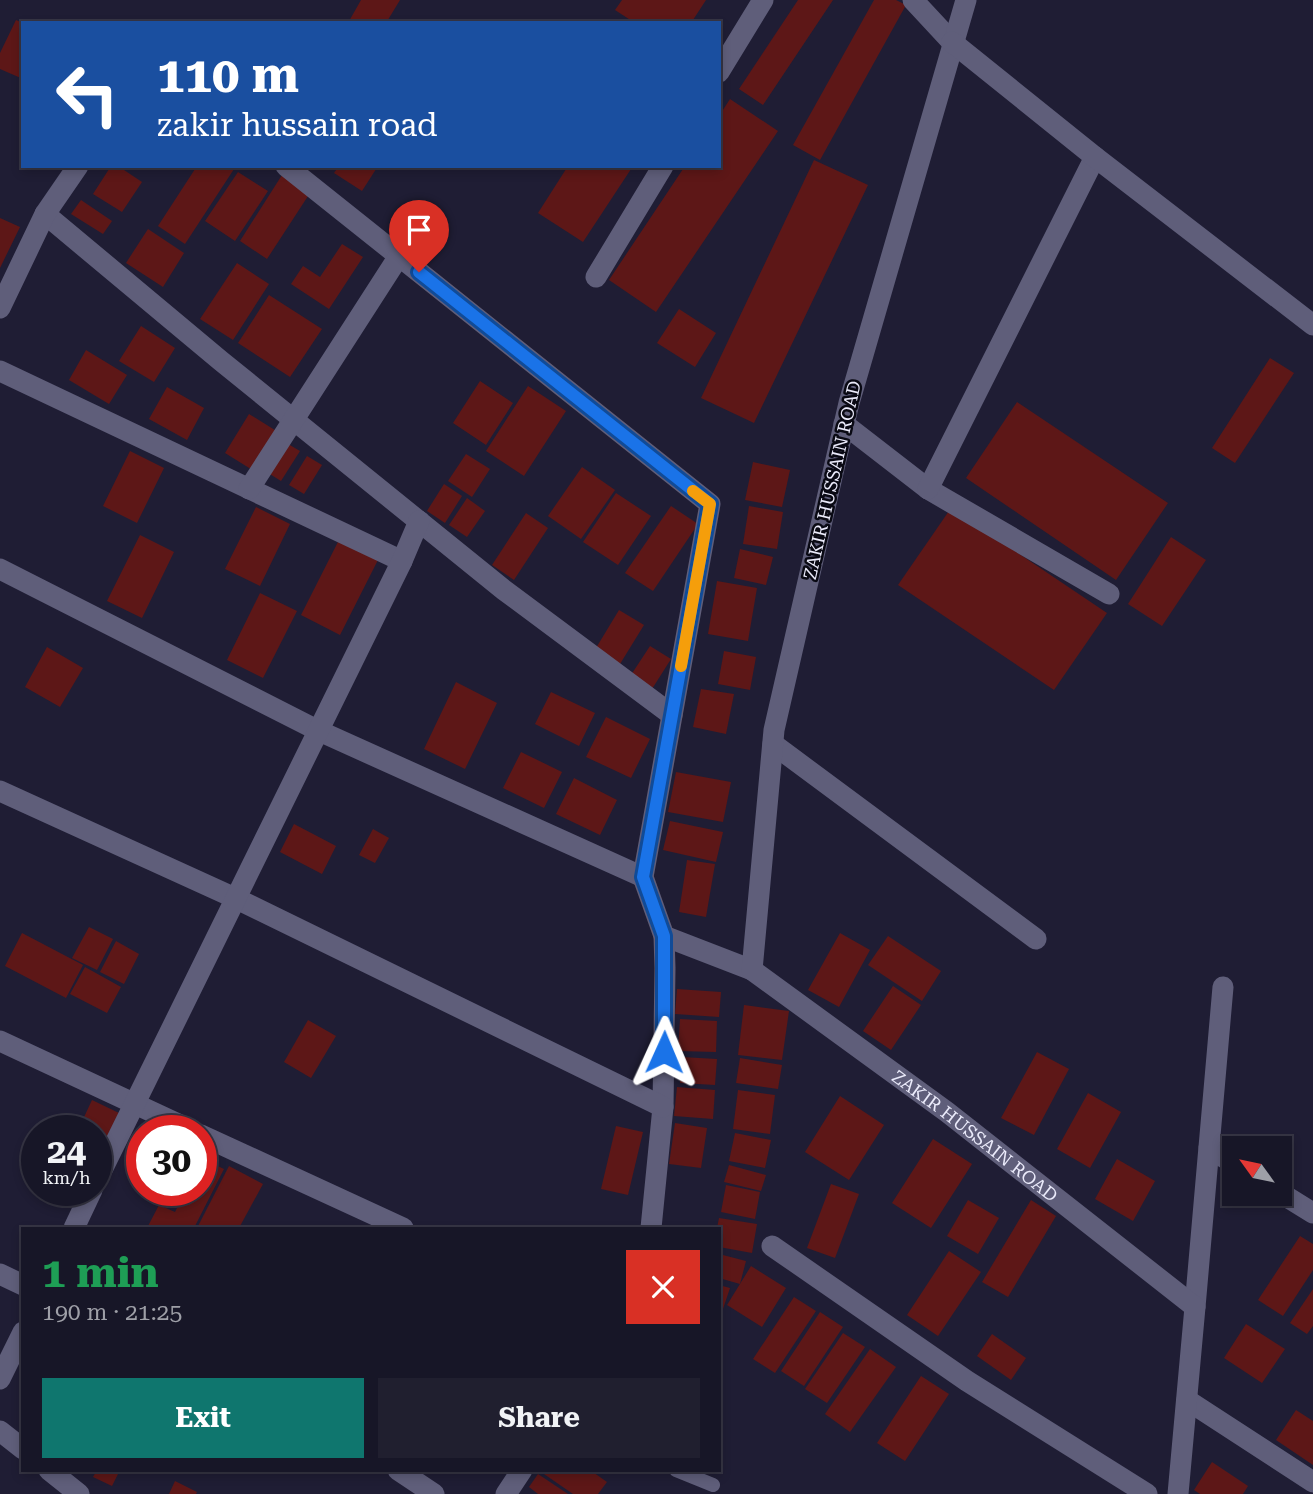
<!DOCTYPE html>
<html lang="en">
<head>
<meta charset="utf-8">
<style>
  :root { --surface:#171627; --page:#201f2f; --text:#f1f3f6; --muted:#9e9fa7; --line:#363544; --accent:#0f766e }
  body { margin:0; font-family:"Roboto Serif",serif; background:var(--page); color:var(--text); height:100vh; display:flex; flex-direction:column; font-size:26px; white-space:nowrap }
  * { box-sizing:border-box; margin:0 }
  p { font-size:23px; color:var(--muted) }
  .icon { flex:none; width:38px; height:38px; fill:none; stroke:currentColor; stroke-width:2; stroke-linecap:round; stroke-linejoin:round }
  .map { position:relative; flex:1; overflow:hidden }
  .panel { position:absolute; left:21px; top:1227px; width:700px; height:245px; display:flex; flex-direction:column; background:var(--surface); border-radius:0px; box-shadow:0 4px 10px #0003,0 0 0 2px var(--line) }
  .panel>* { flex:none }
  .top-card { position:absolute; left:21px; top:21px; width:700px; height:147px; border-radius:0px; box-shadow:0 4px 10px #0003,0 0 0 2px var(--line); background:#1a4fa0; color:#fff; overflow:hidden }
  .needle { width:46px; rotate:303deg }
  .controls { position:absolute; left:1222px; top:1136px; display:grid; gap:14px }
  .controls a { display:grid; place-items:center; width:70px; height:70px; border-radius:0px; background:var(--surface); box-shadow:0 4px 10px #0003,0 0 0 2px var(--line); font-size:35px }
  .speed { position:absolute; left:21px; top:1115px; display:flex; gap:14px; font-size:35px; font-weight:700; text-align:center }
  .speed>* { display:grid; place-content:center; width:91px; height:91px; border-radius:50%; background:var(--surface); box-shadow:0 4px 10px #0003,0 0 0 2px var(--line); line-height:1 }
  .speed small { font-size:18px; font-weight:400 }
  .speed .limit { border:10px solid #d22; background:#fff; color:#111 }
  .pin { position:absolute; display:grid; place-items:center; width:60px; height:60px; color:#fff; margin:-72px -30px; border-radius:50% 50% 50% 0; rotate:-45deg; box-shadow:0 0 7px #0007 }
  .pin .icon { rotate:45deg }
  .me { position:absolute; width:77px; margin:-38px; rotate:1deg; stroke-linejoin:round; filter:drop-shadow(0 0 5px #0008) }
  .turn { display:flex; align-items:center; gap:24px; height:147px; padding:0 21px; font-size:32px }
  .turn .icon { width:91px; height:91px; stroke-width:2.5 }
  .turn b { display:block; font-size:49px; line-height:60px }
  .round { display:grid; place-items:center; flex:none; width:74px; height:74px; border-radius:0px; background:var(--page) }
  .overview { display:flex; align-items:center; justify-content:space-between; height:119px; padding:0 21px }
  h1 { font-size:42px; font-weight:700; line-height:52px; color:#1e9e55 }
  .cta { display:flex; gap:14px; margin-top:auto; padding:14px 21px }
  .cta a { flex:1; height:80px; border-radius:0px; background:var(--accent); color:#fff; font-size:28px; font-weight:700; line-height:80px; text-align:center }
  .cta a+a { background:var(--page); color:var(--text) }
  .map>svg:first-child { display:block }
  .building { fill:#5d1717 }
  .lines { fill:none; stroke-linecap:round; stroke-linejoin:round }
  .lane { stroke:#5f5e7a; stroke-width:14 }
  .street { stroke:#5f5e7a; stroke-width:21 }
  .secondary { stroke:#5f5e7a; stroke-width:21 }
  .route-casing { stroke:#114b97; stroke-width:18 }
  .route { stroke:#1a73e8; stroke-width:12 }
  .slow { stroke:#f59e0b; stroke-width:12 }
  .labels { text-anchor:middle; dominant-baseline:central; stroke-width:5; stroke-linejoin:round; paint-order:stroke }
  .street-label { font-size:18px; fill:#ebebfb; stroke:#090913 }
</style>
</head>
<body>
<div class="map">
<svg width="1313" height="1494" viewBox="0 0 1313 1494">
  <rect width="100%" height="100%" fill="#1f1d34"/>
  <g class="building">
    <path d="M361 0H400L386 23H348Z"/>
    <path d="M622 0H706L691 23H635L615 10Z"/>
    <path d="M798 0H833L763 105 739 89Z"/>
    <path d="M874 0H896L906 5 820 160 793 145Z"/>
    <path d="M16 20 23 23V79L0 69V53Z"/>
    <path d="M730 99 778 131 656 312 609 280 685 166H719V116Z"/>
    <path d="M814 160 868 185 754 423 701 398Z"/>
    <path d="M111 166H118L142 182 122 212 93 194Z"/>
    <path d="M197 166H229L234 169 185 244 158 226Z"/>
    <path d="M339 166H378L362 191 334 173Z"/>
    <path d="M568 166H633L583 242 538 213Z"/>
    <path d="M238 172 268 191 235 241 205 221Z"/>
    <path d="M282 175 310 193 267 259 240 241Z"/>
    <path d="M81 200 112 221 103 234 71 214Z"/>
    <path d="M0 218 20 227 0 268Z"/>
    <path d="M148 229 184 253 163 287 126 263Z"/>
    <path d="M342 244 363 257 329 309 291 284 303 266 320 277Z"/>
    <path d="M237 263 269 284 233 340 200 319Z"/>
    <path d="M269 295 322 329 290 377 238 343Z"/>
    <path d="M679 309 716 333 695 367 657 343Z"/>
    <path d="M141 326 175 348 154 382 119 361Z"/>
    <path d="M86 350 127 375 109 404 69 380Z"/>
    <path d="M1270 358 1294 373 1235 463 1212 448Z"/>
    <path d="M480 381 513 403 486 445 453 423Z"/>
    <path d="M528 386 566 411 524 476 486 451Z"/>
    <path d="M167 387 204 408 187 440 149 419Z"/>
    <path d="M1017 402 1168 503 1116 580 966 478Z"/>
    <path d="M249 414 278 432 254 471 225 453Z"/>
    <path d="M283 441 300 451 281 481 265 471Z"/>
    <path d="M130 451 164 468 137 523 103 506Z"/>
    <path d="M466 454 490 469 472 497 448 481Z"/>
    <path d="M307 456 322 465 304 494 289 485Z"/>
    <path d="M753 462 790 470 782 507 745 500Z"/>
    <path d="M582 467 615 490 581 539 548 516Z"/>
    <path d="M444 484 462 496 445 523 427 511Z"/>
    <path d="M616 493 651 516 618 565 583 542Z"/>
    <path d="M467 498 485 511 467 537 449 525Z"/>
    <path d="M671 506 698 524 653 591 625 573Z"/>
    <path d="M749 506 783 512 777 549 743 544Z"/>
    <path d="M256 507 290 524 260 586 225 569Z"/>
    <path d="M951 508 1107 613 1054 690 898 585Z"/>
    <path d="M526 513 548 528 514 580 492 565Z"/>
    <path d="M342 534 381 554 340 635 301 615Z"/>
    <path d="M140 535 174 552 142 618 107 601Z"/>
    <path d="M1171 537 1206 560 1162 626 1128 604Z"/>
    <path d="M740 549 773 557 766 585 734 578Z"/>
    <path d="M717 581 757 588 748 641 708 634Z"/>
    <path d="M260 593 297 611 263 678 227 660Z"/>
    <path d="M619 610 644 625 620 664 596 648Z"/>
    <path d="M650 646 671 659 652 689 631 675Z"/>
    <path d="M47 647 83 668 60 707 25 687Z"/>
    <path d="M724 651 756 657 750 690 718 684Z"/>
    <path d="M456 682 497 703 465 769 424 749Z"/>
    <path d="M701 689 734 694 726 734 693 727Z"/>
    <path d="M551 692 595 713 579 746 535 724Z"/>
    <path d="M606 717 650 739 631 778 586 757Z"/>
    <path d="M521 752 562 772 544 808 503 788Z"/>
    <path d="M676 772 731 782 723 822 668 812Z"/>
    <path d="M574 778 617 800 600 835 556 814Z"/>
    <path d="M670 821 723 832 716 862 663 850Z"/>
    <path d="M294 824 336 846 322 874 280 852Z"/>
    <path d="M373 829 389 838 375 863 359 855Z"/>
    <path d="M687 860 715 864 706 917 679 912Z"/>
    <path d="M89 927 113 939 97 970 72 958Z"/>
    <path d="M22 933 83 965 66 998 5 966Z"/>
    <path d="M840 933 870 950 839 1007 808 990Z"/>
    <path d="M888 936 941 971 922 1001 868 965Z"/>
    <path d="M116 941 139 954 124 984 100 972Z"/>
    <path d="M85 967 121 987 107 1013 70 994Z"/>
    <path d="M893 986 921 1005 891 1050 863 1031Z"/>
    <path d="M677 989 721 992 719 1017 675 1014Z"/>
    <path d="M744 1005 789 1011 782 1060 738 1055Z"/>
    <path d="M680 1019 717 1021 716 1052 678 1051Z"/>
    <path d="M308 1020 336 1036 311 1078 284 1062Z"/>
    <path d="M1037 1052 1069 1069 1034 1135 1001 1118Z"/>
    <path d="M682 1057 717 1059 715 1085 680 1083Z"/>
    <path d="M740 1058 782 1065 778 1089 736 1083Z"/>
    <path d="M677 1087 715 1090 713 1119 674 1116Z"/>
    <path d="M738 1090 775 1095 770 1134 733 1129Z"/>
    <path d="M1088 1093 1121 1112 1090 1168 1057 1149Z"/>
    <path d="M840 1096 884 1125 849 1180 805 1152Z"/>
    <path d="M92 1100 119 1113 96 1158V1130H78Z"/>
    <path d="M675 1123 707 1128 701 1168 669 1164Z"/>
    <path d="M616 1126 643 1132 628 1195 601 1189Z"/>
    <path d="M735 1133 771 1140 765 1168 729 1161Z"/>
    <path d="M933 1139 972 1164 931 1228 892 1203Z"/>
    <path d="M201 1158 224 1169 194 1228H147L159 1205 175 1212 186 1190H201Z"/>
    <path d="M1117 1159 1155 1181 1133 1221 1095 1199Z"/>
    <path d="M729 1165 766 1175 761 1191 724 1182Z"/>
    <path d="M229 1166 263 1184 239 1228H197Z"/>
    <path d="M831 1184 859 1194 835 1258 807 1248Z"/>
    <path d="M726 1185 760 1192 755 1219 721 1212Z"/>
    <path d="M968 1200 999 1218 978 1254 947 1236Z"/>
    <path d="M1031 1200 1056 1216 1008 1297 982 1282Z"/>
    <path d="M719 1218 757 1224 752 1253 719 1247V1228H717Z"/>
    <path d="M1300 1236 1313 1244V1270L1283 1316 1258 1300Z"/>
    <path d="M949 1251 981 1272 938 1336 907 1315Z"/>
    <path d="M719 1254 746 1261 740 1284 719 1278Z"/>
    <path d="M751 1266 786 1288 762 1327 727 1305Z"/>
    <path d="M719 1285 730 1288 721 1315H719Z"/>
    <path d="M1313 1289V1326L1307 1334 1290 1323Z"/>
    <path d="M794 1297 816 1311 775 1373 753 1359Z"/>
    <path d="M820 1312 843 1327 804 1386 781 1371Z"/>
    <path d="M1246 1324 1285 1349 1262 1383 1224 1358Z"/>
    <path d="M843 1333 865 1347 827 1403 805 1389Z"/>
    <path d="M992 1334 1026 1358 1011 1380 977 1356Z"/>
    <path d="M870 1349 896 1367 850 1432 825 1414Z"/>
    <path d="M921 1376 949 1394 905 1461 877 1443Z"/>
    <path d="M1296 1410 1313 1421V1465L1276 1440Z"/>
    <path d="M1212 1462 1248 1486 1243 1494H1200L1194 1490Z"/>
    <path d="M97 1470H120L112 1486 93 1477Z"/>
    <path d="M547 1470H590L607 1482 598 1494H573L544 1474Z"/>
    <path d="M538 1474 568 1494H538L529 1487Z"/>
    <path d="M175 1481 197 1492 196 1494H169Z"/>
  </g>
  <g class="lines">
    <path class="lane" d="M676 1470 713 1485"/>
    <g class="street">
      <path d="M913 0 952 42"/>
      <path d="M719 72 763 0"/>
      <path d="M286 166 710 504 643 877 664 936 665 968 663 1107 651 1228"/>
      <path d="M45 214 221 361 504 590 672 715"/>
      <path d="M596 277 663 166"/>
      <path d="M0 308 45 214 78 166"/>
      <path d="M0 371 402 561"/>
      <path d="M844 424 928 489 1109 594"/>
      <path d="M249 489 399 256"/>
      <path d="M928 489 1095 157"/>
      <path d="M0 569 317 730 643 877"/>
      <path d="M773 744 1036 939"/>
      <path d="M0 791 235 898 663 1107"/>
      <path d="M664 936 752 970"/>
      <path d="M0 1041 191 1130"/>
      <path d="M201 1135 403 1228"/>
      <path d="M1209 1148 1234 1164"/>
      <path d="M96 1182 402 561 419 521"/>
      <path d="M1279 1192 1313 1213"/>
      <path d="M74 1228 92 1190"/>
      <path d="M772 1246 967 1381 1147 1494"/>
      <path d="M0 1274 23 1285"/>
      <path d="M1195 1307 1223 987"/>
      <path d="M0 1379 23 1332"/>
      <path d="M1187 1400 1313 1482"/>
      <path d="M0 1431 23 1449"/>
      <path d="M49 1470 79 1494"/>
      <path d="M398 1470 434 1494"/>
      <path d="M506 1494 522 1470"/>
    </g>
    <g class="secondary">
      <path id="s1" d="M966 0 849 403 774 730 752 970 947 1112 1195 1307 1178 1494"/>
      <path d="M952 42 1095 157 1313 325"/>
    </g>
  </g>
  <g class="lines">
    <g class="route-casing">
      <path id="route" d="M419 272 710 504 643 877 664 936V1052"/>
    </g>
    <use href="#route" class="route"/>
    <path class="slow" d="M681 666 710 504 693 491"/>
  </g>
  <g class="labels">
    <g class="street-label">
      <text transform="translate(832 480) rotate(-77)">ZAKIR HUSSAIN ROAD</text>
      <text stroke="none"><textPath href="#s1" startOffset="1274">ZAKIR HUSSAIN ROAD</textPath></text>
    </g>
  </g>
</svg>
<div class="controls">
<a><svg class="needle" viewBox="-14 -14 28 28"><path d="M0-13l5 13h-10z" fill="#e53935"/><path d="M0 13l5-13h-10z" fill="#9e9fa7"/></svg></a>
</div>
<div class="speed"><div>24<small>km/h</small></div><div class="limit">30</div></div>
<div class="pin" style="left:419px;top:272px;background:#d93025"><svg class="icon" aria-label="arrive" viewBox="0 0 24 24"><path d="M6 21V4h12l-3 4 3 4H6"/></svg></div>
<svg class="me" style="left:664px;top:1052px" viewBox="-20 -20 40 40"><path d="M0-17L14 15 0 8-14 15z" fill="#1a73e8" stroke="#fff" stroke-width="4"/></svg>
<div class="top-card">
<div class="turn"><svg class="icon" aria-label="left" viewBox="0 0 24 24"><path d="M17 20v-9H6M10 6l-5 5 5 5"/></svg><div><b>110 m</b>zakir hussain road</div></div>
</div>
<section class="panel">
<div class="overview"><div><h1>1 min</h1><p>190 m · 21:25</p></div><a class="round" style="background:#d93025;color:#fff"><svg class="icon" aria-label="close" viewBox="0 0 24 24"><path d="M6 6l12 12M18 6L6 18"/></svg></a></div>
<div class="cta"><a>Exit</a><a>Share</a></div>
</section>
</div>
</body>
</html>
